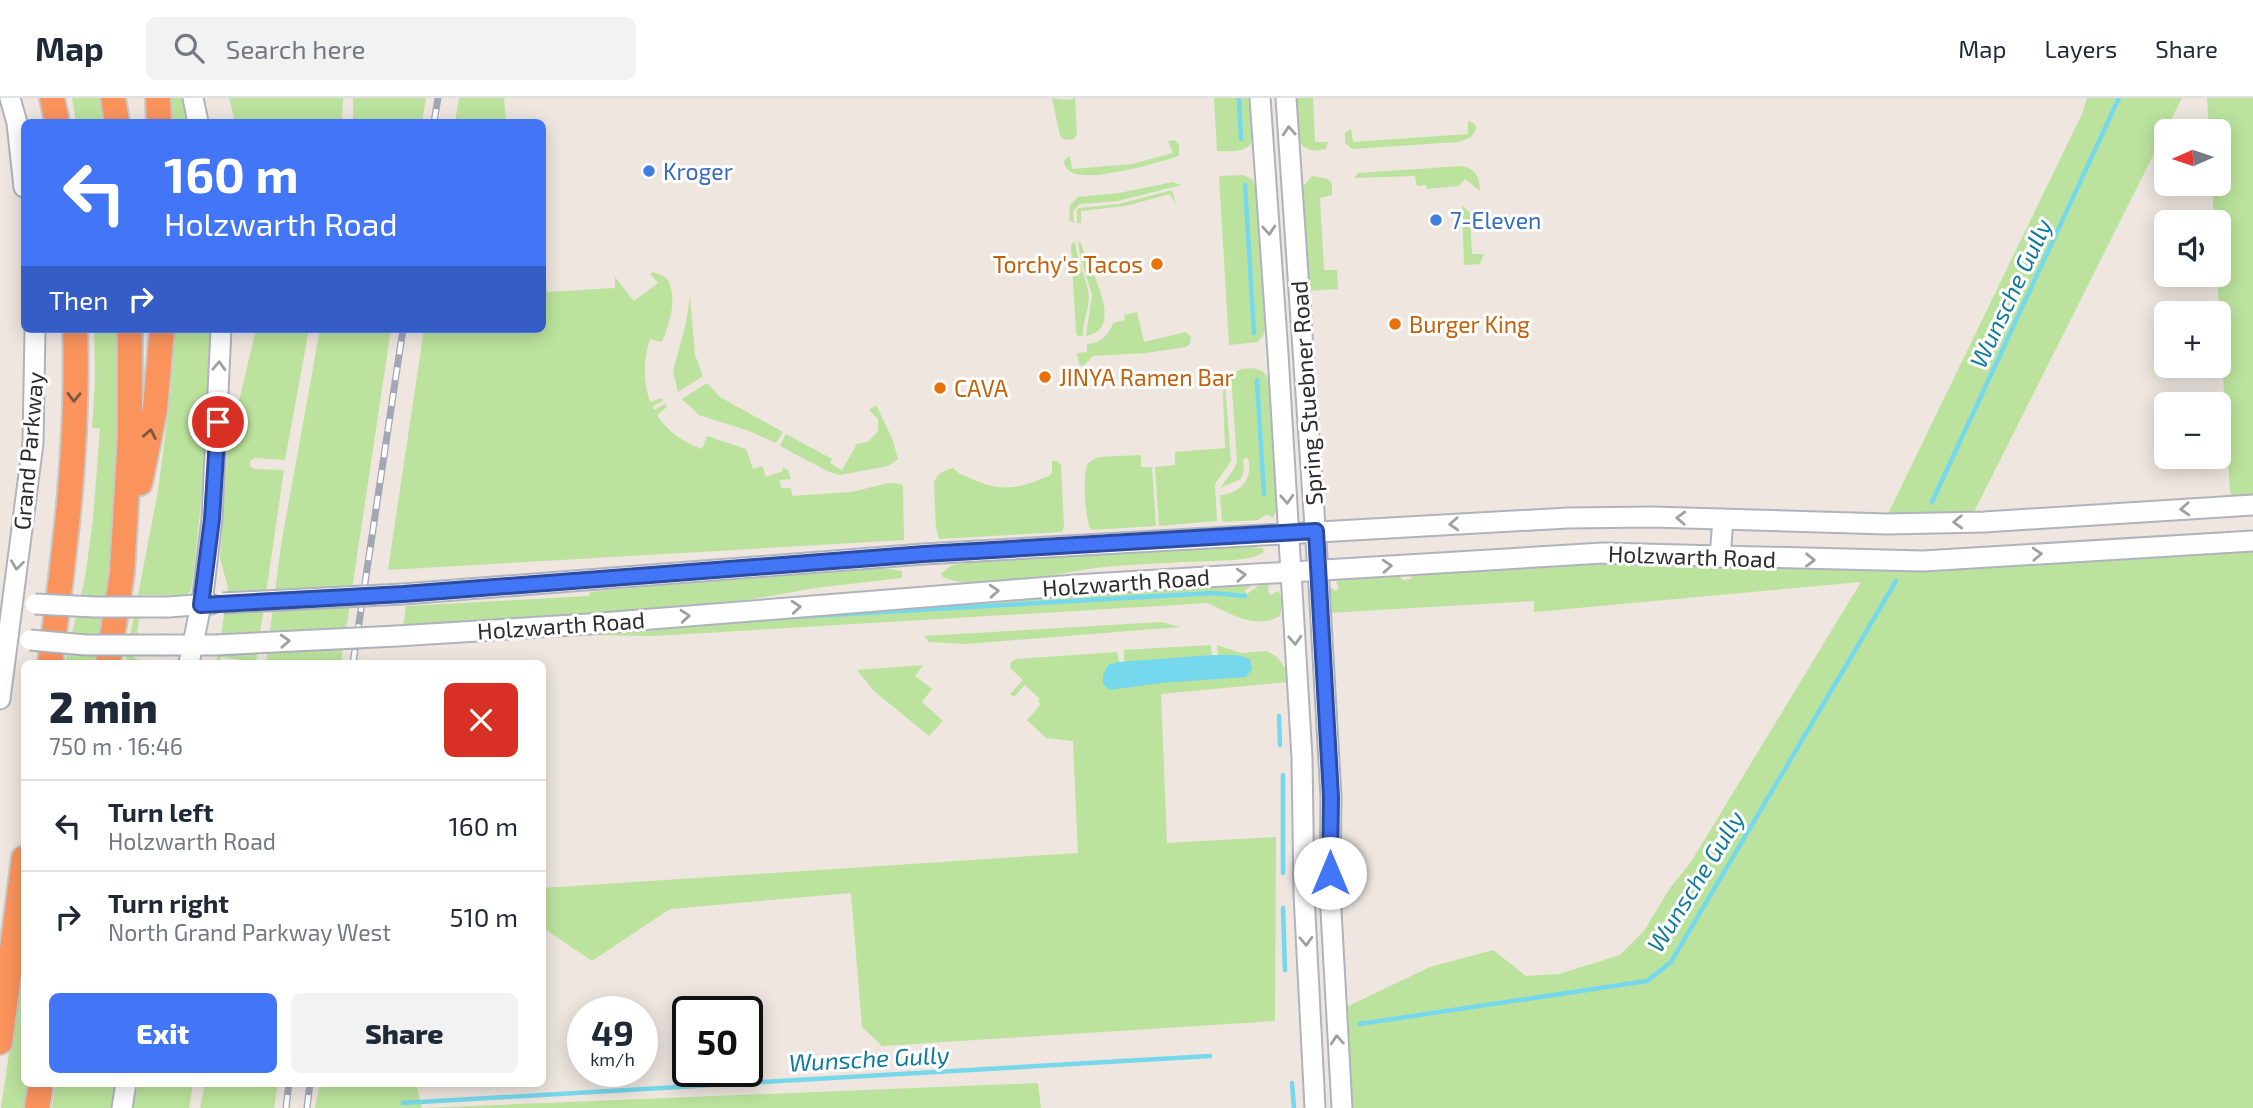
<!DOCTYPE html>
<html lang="en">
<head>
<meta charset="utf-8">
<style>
  :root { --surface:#fff; --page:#f2f2f3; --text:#1f2937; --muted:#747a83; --line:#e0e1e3; --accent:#4375f7 }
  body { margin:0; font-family:"Exo 2",sans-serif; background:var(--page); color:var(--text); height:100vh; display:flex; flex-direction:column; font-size:26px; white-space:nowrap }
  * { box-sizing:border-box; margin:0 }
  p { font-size:23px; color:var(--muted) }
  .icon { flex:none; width:38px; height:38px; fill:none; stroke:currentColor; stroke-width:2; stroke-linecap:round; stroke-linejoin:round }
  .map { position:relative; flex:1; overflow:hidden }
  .details { position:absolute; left:21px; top:562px; width:525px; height:427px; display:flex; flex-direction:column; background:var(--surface); border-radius:10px; box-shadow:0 4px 18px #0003 }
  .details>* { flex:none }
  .banner { position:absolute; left:21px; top:21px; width:525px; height:214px; border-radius:10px; box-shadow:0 4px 18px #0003; background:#4375f7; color:#fff; overflow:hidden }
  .needle { width:46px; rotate:267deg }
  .controls { position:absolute; left:2154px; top:21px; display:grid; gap:14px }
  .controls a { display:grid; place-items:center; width:77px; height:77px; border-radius:10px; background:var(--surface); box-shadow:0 4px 18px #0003; font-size:35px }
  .speed { position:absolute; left:567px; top:898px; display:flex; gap:14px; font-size:35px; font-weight:700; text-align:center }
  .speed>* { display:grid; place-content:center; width:91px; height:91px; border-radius:50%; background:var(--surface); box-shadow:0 4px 18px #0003; line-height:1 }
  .speed small { font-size:18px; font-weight:400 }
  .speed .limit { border:4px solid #111; border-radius:10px; background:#fff; color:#111 }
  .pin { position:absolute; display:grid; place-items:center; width:60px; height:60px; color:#fff; margin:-30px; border:4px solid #fff; border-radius:50%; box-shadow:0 2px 7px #0007 }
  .me { position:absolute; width:77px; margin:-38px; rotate:0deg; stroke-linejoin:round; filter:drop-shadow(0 0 5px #0008) }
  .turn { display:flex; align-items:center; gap:24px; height:147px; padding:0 28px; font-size:32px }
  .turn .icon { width:91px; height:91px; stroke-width:2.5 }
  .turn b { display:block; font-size:49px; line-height:60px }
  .then { display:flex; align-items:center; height:66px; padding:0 28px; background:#0003; gap:14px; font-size:26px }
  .round { display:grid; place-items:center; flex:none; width:74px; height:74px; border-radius:10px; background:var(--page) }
  .summary { display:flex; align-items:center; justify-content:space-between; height:119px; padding:0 28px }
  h1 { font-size:42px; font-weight:800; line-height:52px }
  .primary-button { display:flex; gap:14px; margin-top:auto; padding:14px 28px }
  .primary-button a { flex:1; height:80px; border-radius:10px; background:var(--accent); color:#fff; font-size:28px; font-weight:800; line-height:80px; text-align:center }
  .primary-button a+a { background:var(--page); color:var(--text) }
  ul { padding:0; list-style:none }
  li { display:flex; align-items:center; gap:21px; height:91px; padding:0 28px; border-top:2px solid var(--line) }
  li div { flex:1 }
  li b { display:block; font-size:26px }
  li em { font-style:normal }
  header { display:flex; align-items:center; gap:42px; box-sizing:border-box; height:98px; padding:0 35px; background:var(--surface); border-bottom:2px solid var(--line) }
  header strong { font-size:33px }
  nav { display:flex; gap:38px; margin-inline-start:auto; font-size:24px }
  .search { width:490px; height:63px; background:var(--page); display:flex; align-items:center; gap:18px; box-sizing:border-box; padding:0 24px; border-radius:10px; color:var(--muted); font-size:26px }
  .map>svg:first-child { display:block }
  .green { fill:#bbe39d }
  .water { fill:#75d8ed }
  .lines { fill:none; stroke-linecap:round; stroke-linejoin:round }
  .stream { stroke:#75d8ed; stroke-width:4.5 }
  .secondary-casing { stroke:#b0b3bd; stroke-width:23 }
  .motorway-casing { stroke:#c8c8c8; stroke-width:28 }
  .secondary { stroke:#fff; stroke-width:19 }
  .motorway { stroke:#fb935d; stroke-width:24 }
  .rail-casing { stroke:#a2a7b6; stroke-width:7 }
  .rail { stroke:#fff; stroke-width:4.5; stroke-dasharray:13; stroke-linecap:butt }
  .secondary-bridge-casing { stroke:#b0b3bd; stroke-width:23; stroke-linecap:butt }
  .secondary-bridge { stroke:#fff; stroke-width:19 }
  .oneway { stroke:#a0a0a0 }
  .oneway2 { stroke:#7f5640 }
  .route-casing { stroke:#2c4ca1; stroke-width:18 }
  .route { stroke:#4375f7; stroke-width:12 }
  .shop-dot { fill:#3f7fe0; stroke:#fff; stroke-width:2.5 }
  .food-dot { fill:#e8710a; stroke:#fff; stroke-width:2.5 }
  .labels { text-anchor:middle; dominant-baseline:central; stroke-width:6; stroke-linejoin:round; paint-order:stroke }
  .shop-label { font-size:23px; fill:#366cbe; stroke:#fff; text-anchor:start }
  .food-label { font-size:23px; fill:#c56008; stroke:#fff; text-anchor:start }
  .street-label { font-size:23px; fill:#2d2d2d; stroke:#fff }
  .water-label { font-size:24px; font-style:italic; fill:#107a9d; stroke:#fff }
</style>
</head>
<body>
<header>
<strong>Map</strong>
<div class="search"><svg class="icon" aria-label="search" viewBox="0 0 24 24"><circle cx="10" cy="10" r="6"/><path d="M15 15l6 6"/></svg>Search here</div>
<nav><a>Map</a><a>Layers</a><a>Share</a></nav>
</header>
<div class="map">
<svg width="2253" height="1010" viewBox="0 0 2253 1010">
  <rect width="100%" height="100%" fill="#eee6df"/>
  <g class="green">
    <path d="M72 0H101L105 24H76Z"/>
    <path d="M166 0H185L189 24H168Z"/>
    <path d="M229 0H343L342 24H235Z"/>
    <path d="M353 0H426L422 24H353Z"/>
    <path d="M459 0H504L506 24H455Z"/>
    <path d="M1052 0 1068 2 1075 0 1077 36 1074 41 1064 42 1060 38Z"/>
    <path d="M1214 0H1252C1253 15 1261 47 1241 52 1233 54 1225 53 1217 53Z"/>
    <path d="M1294 0H1313L1315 44H1328L1326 51C1290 60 1296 23 1294 0Z"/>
    <path d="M2087 0H2182L1973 416 1887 418 2082 16Z"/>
    <path d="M2207 0H2253V398L2234 400 2230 394 2217 177H2219V124H2214L2212 86H2219V33H2209Z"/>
    <path d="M1468 23 1475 26 1476 31 1471 39 1459 44 1352 51 1345 45V35L1351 31 1353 44 1468 36Z"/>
    <path d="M1175 42 1179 47V57L1176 59C1156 65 1088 85 1071 74 1067 71 1066 69 1064 65L1065 61 1070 58 1072 71 1132 66 1173 55 1168 43Z"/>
    <path d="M1462 68C1476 71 1480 80 1480 93L1465 81 1459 88 1427 91 1426 87 1417 88 1415 78 1354 80 1358 75Z"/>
    <path d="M1244 77 1253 82 1258 95 1266 227 1264 236 1258 244 1229 247 1219 78Z"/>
    <path d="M1312 78 1328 81 1332 86V97L1320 100 1324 172H1337L1338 191 1307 193 1300 99 1302 90Z"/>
    <path d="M1173 84 1181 87 1118 103 1080 106 1073 113 1074 125 1069 122 1070 107 1078 99 1119 95Z"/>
    <path d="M1172 92 1176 107 1170 96 1125 108 1081 113V125H1077V112L1079 110 1119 106Z"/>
    <path d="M1462 107 1471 116 1475 112 1481 118 1470 120 1472 156H1484L1480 166 1464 167Z"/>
    <path d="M1075 143C1076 163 1088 182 1089 199 1089 212 1082 224 1083 238H1078L1076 235 1071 147Z"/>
    <path d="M1078 143 1081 145C1087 168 1128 230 1086 238L1092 197 1081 162Z"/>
    <path d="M653 174 667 180C678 200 670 224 662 244L650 241C643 262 643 282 650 304L662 300 663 303 653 308 654 312 665 306 667 309 657 317C668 334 683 344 702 351L707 338 746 351 753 371 762 368 766 379 783 373 782 369 788 372 791 381 780 382 781 390H791L792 398 851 394 889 385 901 386 903 388 904 442 388 472 424 231H542L543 182 546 181 547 194 615 190V179L634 203 658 185 650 176Z"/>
    <path d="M690 199 695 257 703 278 678 294 673 273 686 225Z"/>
    <path d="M1137 214 1144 244 1186 234 1191 239 1190 246 1186 249 1146 255 1093 258 1083 268 1079 267 1077 255 1087 254V246C1100 246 1109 237 1113 225L1125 222 1124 217Z"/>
    <path d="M94 231H123L116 417 95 565H65L85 480 93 421 100 331 92 329 95 281Z"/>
    <path d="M174 231H210L206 354 194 472 191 492 186 497H142L134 560 151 565H125L158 393 171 293Z"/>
    <path d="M256 231H309L285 362 255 360 250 363V368L254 371 284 372 256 564 221 559 220 565H213L218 559 228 489 220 461 228 350Z"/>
    <path d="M320 231H391L341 565H266L281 447Z"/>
    <path d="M1253 270C1264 272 1267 277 1270 287L1276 413 1273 420 1267 416 1258 422 1226 424 1222 423 1220 397C1240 396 1254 380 1248 360L1243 361 1244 371 1241 381 1220 390 1234 371 1237 363 1231 277 1241 271Z"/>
    <path d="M707 285 720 299 783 334 776 345 749 333 699 317 682 301Z"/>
    <path d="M1225 286 1231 363 1215 386 1217 423 1159 428 1155 369 1175 367V354L1225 350 1223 295Z"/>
    <path d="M876 307 892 340 898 361 888 368 840 377 827 373 780 348 786 336 832 361 830 365 842 372 857 346 869 343 878 333V321L869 312Z"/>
    <path d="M1141 357V369H1152L1156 428 1091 432C1085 420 1082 378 1088 365L1098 359Z"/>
    <path d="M1052 363H1057L1061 367 1064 429 1062 434 939 441 936 430 934 385C937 375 943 373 953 370 958 376 965 378 972 381 1003 395 1019 390 1049 378L1052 375Z"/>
    <path d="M1235 448 1262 450 1264 454 1254 459 1235 462C1189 464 1142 465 1096 470 1055 475 981 496 943 479L941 476 950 468 972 463Z"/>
    <path d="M2253 452V1010H1348L1342 911 1430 869 1493 852 1526 878 1559 876 1620 857 1644 833 1670 790 1691 764 1861 484 1534 514V503L1327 515V497L1330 489 1336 493 1339 490 1336 484 1343 480 1397 476 1403 482 1410 481 1416 474 1637 465 1916 471Z"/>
    <path d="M883 470 902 473V480L815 490 736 504 596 516 403 529 406 508 589 498 590 494C687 484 785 479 883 470Z"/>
    <path d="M1254 485 1245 493 1247 496 1262 485 1269 487 1268 494 1271 497 1278 493 1283 503 1280 518C1255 532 1231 516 1208 505L655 538 582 537 1052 500 1097 495Z"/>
    <path d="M1162 524 1180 529 966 546 929 544 924 538Z"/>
    <path d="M1211 547 1212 560 1218 559 1217 547 1241 555 1267 553 1277 559 1288 574 1289 584 1161 596 1167 745 1276 739 1275 923 882 948 862 929 851 795 670 811 592 863 543 830V790L1078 755 1073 643 1046 640 1027 622 1041 606 1038 603 1040 601 1025 587 1014 599 1010 596 1023 582 1010 570 1011 564 1016 561 1117 554 1120 566 1124 565V552Z"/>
    <path d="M923 567 915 578 932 591 922 604 943 623 929 638 874 593 857 572Z"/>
    <path d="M24 853V985H30L27 1010H1Z"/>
    <path d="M56 985H117L112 1010H52Z"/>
    <path d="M138 985H193L189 1010H133Z"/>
    <path d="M205 985H278L274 1010H200Z"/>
    <path d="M320 985H416L422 1010 1038 985 1041 1010H315Z"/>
  </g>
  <path class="water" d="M1213 557H1238L1250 561 1252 571 1246 579 1161 585 1110 592 1103 587V577L1108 567 1118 564Z"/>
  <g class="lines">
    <g class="stream">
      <path d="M1239 0 1241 41"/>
      <path d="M1245 87 1254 235"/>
      <path d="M1257 282 1264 396"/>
      <path d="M1932 404 2119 0"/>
      <path d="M794 519 1212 495 1245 498"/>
      <path d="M1279 618 1280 647"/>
      <path d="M1283 677V775"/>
      <path d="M1283 810 1285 872"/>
      <path d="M1359 926 1647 883 1671 864 1896 483"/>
      <path d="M1292 985 1294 1010"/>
      <path d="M403 1005 1210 958"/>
    </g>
    <g class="secondary-casing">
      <g id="secondary">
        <path d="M10 0 17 25 24 89"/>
        <path d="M193 0 198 24"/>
        <path d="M1260 0 1278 256 1302 660 1304 796 1315 1010"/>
        <path d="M1286 0 1319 488 1331 699 1330 795 1342 1010"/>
        <path d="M1720 459 1723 421"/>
        <path d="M403 496 924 456 1568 420 1653 419 1887 426 1984 424 2253 407"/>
        <path d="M168 509 211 506"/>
        <path d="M397 538 589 526 1075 487 1603 455 1923 463 2253 443"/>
        <path d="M162 547H216"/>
        <path d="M189 565 203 497 212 421 221 231"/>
        <path d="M0 601 33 345 35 231"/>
        <path d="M122 1010 126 985"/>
      </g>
    </g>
    <g class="motorway-casing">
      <g id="motorway">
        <path d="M52 0 57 24"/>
        <path d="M113 0 117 24"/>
        <path d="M158 0 159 24"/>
        <path d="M140 385 155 311 162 231"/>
        <path d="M50 565C65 454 79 343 75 231"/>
        <path d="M108 565 122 475 130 338V231"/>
        <path d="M0 944 24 760"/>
        <path d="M37 1010 41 985"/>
      </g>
    </g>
    <use href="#secondary" class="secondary"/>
    <use href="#motorway" class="motorway"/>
    <g class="rail-casing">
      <g id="rail">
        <path d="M434 24 438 0"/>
        <path d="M353 565 403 231"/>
        <path d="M286 1010 289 985"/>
        <path d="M307 1010 310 985"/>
      </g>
    </g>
    <use href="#rail" class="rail"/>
    <g class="secondary-bridge-casing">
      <g id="secondary-bridge">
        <path d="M223 505 403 496"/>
        <path d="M35 506 95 509H168"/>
        <path d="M30 542 86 547H162"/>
        <path d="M216 547 397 538"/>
      </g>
    </g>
    <use href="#secondary-bridge" class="secondary-bridge"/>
  </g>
  <defs><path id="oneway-chevron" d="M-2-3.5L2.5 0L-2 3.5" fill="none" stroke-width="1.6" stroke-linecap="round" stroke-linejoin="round" transform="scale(1.75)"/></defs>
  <g class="oneway">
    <use href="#oneway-chevron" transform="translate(1289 33) rotate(-94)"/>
    <use href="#oneway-chevron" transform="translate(1269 132) rotate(86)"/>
    <use href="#oneway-chevron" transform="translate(219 268) rotate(-88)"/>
    <use href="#oneway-chevron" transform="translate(1287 401) rotate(87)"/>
    <use href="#oneway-chevron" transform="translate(2185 411) rotate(177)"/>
    <use href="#oneway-chevron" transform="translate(1681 420) rotate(-178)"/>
    <use href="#oneway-chevron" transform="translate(1958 424) rotate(178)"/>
    <use href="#oneway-chevron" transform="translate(1454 426) rotate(177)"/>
    <use href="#oneway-chevron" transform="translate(2037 456) rotate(-3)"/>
    <use href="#oneway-chevron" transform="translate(1810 462) rotate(1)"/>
    <use href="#oneway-chevron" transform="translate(17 467) rotate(97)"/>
    <use href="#oneway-chevron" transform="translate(1387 468) rotate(-4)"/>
    <use href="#oneway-chevron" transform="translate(1241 477) rotate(-3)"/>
    <use href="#oneway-chevron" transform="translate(994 493) rotate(-4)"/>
    <use href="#oneway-chevron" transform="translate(796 509) rotate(-5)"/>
    <use href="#oneway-chevron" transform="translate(685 518) rotate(-5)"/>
    <use href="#oneway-chevron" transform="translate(1295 542) rotate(87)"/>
    <use href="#oneway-chevron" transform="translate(285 543) rotate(-3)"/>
    <use href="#oneway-chevron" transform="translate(1306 843) rotate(88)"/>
    <use href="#oneway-chevron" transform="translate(1337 942) rotate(-94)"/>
  </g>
  <g class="oneway2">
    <use href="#oneway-chevron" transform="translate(74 299) rotate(91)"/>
    <use href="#oneway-chevron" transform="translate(150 336) rotate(-79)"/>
  </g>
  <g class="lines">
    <g class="route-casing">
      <path id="route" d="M218 324 212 421 201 507 403 496 924 456 1316 433 1331 699 1330 775"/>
    </g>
    <use href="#route" class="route"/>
  </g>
  <g class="shop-dot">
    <circle cx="649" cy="73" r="7"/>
    <circle cx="1436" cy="122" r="7"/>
  </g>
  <g class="food-dot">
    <circle cx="1157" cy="166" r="7"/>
    <circle cx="1395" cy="226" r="7"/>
    <circle cx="1045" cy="279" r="7"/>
    <circle cx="940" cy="290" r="7"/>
  </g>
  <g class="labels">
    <g class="shop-label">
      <text x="663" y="73">Kroger</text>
      <text x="1450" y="122">7-Eleven</text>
    </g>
    <g class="food-label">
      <text x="1143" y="166" text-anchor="end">Torchy's Tacos</text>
      <text x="1409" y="226">Burger King</text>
      <text x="1059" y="279">JINYA Ramen Bar</text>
      <text x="954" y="290">CAVA</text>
    </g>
    <g class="street-label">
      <text transform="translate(1306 295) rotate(-94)">Spring Stuebner Road</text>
      <text transform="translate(28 353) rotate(-85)">Grand Parkway</text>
      <text transform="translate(1692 458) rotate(2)">Holzwarth Road</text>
      <text transform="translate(1126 484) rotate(-4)">Holzwarth Road</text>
      <text transform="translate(561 527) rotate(-4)">Holzwarth Road</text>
    </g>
    <g class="water-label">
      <text transform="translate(2010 195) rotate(-65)">Wunsche Gully</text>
      <text transform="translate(1695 783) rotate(-58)">Wunsche Gully</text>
      <text transform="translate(869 960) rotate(-3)">Wunsche Gully</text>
    </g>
  </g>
</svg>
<div class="controls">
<a><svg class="needle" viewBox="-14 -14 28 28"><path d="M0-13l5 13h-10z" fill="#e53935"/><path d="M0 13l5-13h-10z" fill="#747a83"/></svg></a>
<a><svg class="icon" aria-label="sound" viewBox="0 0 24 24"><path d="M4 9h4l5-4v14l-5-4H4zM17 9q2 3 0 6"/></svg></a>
<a>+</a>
<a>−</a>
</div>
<div class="speed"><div>49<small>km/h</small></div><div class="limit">50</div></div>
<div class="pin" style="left:218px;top:324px;background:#d93025"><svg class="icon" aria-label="arrive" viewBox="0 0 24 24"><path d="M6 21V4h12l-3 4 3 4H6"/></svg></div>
<svg class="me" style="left:1330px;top:775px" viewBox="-20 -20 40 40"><circle r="19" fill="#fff"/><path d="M0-13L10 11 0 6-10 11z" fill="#4375f7"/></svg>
<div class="banner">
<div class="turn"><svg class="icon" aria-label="left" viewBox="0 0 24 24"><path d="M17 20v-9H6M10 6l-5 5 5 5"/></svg><div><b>160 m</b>Holzwarth Road</div></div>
<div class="then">Then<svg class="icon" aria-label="right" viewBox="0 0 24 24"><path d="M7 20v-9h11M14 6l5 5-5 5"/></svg></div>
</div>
<section class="details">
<div class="summary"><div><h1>2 min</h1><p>750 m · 16:46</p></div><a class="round" style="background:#d93025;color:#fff"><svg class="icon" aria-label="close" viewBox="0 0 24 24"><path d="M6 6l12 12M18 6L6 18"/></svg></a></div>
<ul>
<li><svg class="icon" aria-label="left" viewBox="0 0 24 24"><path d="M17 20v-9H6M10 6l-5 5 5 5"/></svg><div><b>Turn left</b><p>Holzwarth Road</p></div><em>160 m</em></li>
<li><svg class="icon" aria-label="right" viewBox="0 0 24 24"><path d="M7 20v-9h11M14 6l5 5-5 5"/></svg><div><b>Turn right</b><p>North Grand Parkway West</p></div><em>510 m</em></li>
</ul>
<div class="primary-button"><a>Exit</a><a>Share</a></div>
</section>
</div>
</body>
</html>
